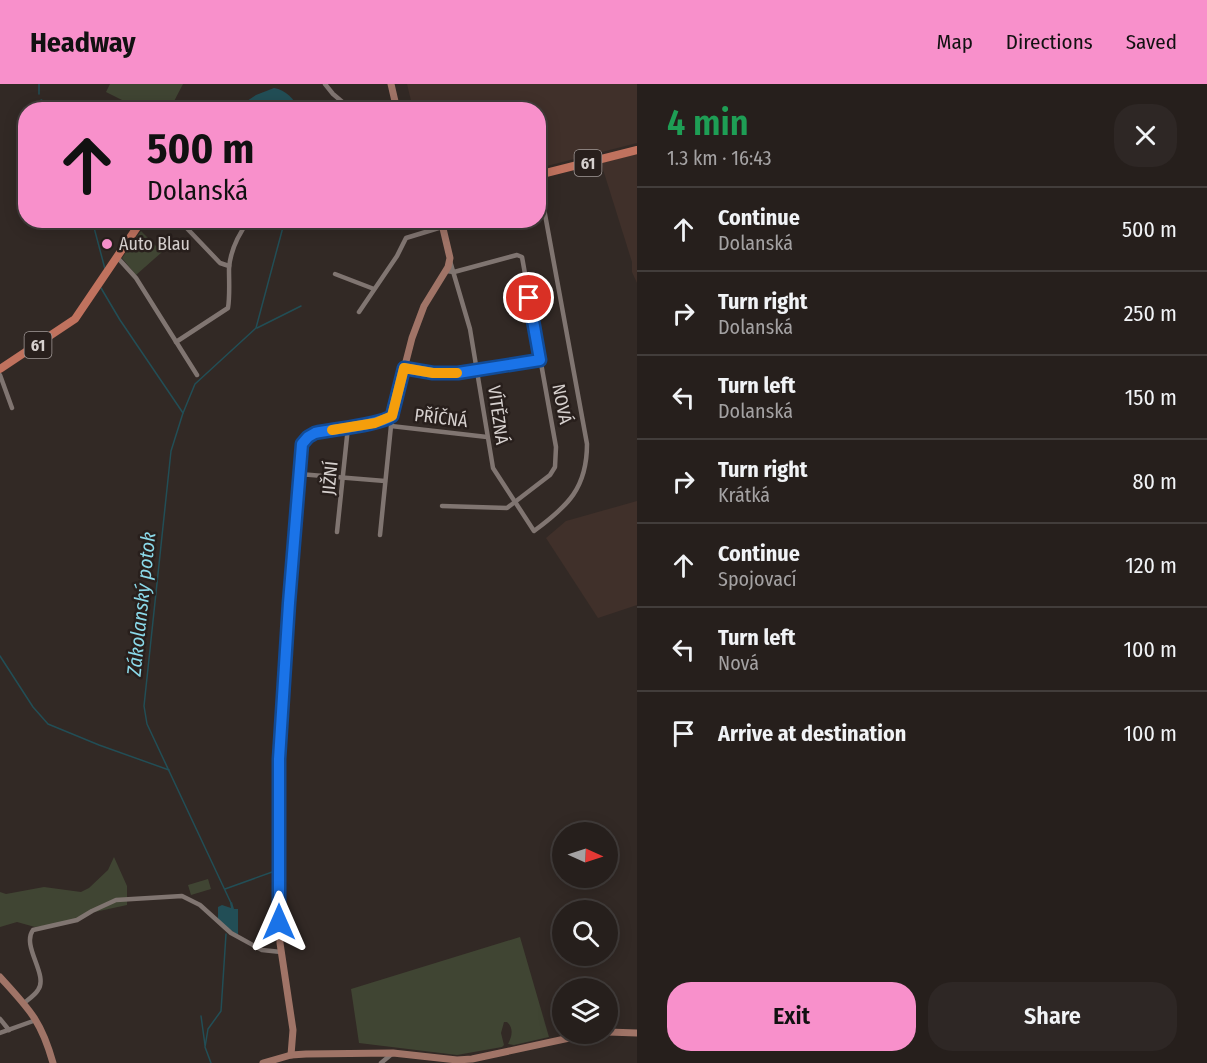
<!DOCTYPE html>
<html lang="en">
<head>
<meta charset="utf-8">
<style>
  :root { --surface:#261f1c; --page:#2e2725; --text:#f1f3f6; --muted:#a4a2a3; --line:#423d3b; --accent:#f890cb }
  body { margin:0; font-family:"Fira Sans Condensed",sans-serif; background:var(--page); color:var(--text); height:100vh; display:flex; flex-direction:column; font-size:22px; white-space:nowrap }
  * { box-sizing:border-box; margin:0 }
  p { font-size:20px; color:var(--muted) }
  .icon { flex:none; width:33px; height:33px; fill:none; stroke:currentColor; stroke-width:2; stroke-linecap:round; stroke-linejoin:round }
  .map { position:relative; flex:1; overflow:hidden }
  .panel { display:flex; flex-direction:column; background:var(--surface); width:570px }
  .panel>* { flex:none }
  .top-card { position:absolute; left:18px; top:18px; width:528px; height:126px; border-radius:24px; box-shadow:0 3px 15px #0003,0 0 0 2px var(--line); background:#f890cb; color:#111; overflow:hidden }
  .needle { width:39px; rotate:93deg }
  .tools { position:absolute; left:552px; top:738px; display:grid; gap:12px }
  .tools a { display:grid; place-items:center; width:66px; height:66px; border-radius:50%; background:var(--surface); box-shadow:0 3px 15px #0003,0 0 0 2px var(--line); font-size:30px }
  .pin { position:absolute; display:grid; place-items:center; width:51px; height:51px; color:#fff; margin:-26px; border:3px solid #fff; border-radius:50%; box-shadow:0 2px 6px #0007 }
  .me { position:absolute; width:66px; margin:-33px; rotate:0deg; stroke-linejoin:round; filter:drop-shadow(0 0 4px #0008) }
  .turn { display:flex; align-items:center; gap:21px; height:126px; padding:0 30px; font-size:27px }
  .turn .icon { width:78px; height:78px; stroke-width:2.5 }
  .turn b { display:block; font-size:42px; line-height:51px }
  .round { display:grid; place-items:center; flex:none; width:63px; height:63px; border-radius:24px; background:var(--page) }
  .overview { display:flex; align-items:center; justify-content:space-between; height:102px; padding:0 30px }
  h1 { font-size:36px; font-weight:600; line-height:45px; color:#1e9e55 }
  .button { display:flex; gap:12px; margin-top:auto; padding:12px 30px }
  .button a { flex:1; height:69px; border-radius:24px; background:var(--accent); color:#111; font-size:24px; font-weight:600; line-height:69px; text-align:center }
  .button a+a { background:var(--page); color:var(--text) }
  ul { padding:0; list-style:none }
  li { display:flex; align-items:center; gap:18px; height:84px; padding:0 30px; border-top:2px solid var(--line) }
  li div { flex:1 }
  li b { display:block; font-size:22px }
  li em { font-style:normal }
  header { display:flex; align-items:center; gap:36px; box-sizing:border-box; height:84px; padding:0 30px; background:var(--accent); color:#111 }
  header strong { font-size:28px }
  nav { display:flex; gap:33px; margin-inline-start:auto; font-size:21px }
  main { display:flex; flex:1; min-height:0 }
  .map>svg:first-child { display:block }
  .built { fill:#40302a }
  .green { fill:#404533 }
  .water { fill:#224e56 }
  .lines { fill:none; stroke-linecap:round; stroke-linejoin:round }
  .stream { stroke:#224e56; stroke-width:1.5 }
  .street { stroke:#807571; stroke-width:4.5 }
  .secondary { stroke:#a07467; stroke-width:7 }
  .primary { stroke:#c0725e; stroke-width:8 }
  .route-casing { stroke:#114b97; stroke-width:15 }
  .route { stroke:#1a73e8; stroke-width:10 }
  .slow { stroke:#f59e0b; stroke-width:10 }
  .poi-dot { fill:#f890cb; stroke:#281f1c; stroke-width:2 }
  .labels { text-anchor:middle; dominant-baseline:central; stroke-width:5; stroke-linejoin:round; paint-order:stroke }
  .shield { fill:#281f1c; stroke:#a29b99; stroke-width:1.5 }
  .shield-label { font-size:16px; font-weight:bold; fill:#d6d0ce }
  .poi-label { font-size:18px; fill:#d6d0ce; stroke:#281f1c; text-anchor:start }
  .street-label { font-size:18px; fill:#d6d0ce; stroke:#281f1c }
  .water-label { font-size:20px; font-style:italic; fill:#8bd9e9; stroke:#281f1c }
</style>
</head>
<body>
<header>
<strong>Headway</strong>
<nav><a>Map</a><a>Directions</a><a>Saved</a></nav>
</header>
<main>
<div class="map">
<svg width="637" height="979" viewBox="0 0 637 979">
  <rect width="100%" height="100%" fill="#322925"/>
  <g class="built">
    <path d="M407 0H637V59L539 84 538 26 413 25Z"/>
    <path d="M637 70V199L632 188V178L601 79Z"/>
    <path d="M637 417V521L598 534 546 454 566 437Z"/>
  </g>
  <g class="green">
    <path d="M110 0H183L170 25H140L106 8Z"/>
    <path d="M141 147 162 168 136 191 122 174Z"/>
    <path d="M114 773 127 802V821L90 829 78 837 35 843 17 838 0 843V808L6 810 44 803 81 808 89 804 108 786Z"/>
    <path d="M208 795 211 805 191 811 188 801Z"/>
    <path d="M520 853 549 953 514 961 508 960C512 953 514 944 507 938H504L501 949 504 961 502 963 457 971 359 959 351 905Z"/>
  </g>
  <g class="water">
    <path d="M274 4C286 6 294 15 299 25H235L256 11Z"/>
    <path d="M232 818 234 825H238V851L218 837V823L222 821 231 824 230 819Z"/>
  </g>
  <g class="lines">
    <g class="stream">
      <path d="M39 0V10"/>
      <path d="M41 16 60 26"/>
      <path d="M92 136 105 185"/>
      <path d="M101 204 120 236 183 329 171 367 144 622 147 640 231 819"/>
      <path d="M257 244 301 222"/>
      <path d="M183 329 195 300 256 244 283 143 280 136"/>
      <path d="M0 572 33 623 48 640 99 661 169 686"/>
      <path d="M225 805 275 787"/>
      <path d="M201 932 205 961"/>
      <path d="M211 979 205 963 208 945 221 927 226 850"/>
    </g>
    <g class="street">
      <path d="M325 0 333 10 346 21V26"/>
      <path d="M179 136 220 179 229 182"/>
      <path d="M117 173 136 194 197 291"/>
      <path d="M450 177 470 245 493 384 534 447C568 422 587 404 587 360L538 92"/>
      <path d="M335 190 374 205"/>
      <path d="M359 228 397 172 406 154 442 143"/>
      <path d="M176 258 228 224C230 211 229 198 229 185 230 167 238 151 249 136"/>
      <path d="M404 284 433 289H458L540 276"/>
      <path d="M0 291 12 324"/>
      <path d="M391 342 487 353"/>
      <path d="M299 390 385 397"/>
      <path d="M442 422 507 424 550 391 555 383 556 363 522 173 517 171 454 188 446 187"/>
      <path d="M337 448 348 343"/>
      <path d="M380 451 392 332"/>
      <path d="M24 919C29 915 35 911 38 906 49 891 21 862 33 846L77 836 92 827 116 816 182 812 200 821 231 849 262 866 281 868"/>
      <path d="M0 935 9 946"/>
      <path d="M0 949 36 936"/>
      <path d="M381 979 393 969"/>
    </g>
    <g class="secondary">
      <path d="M391 0 397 26"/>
      <path d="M0 893C29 925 41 936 53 979"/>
      <path d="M608 948 637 949"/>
      <path d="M291 971 293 946 280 859 279 675 301 365C310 334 370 350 392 332L412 254 424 222 448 183 450 174 441 136"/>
      <path d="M263 979 291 971 306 970 393 969 457 976 472 975 588 950"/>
    </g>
    <g class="primary">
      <path d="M538 91 637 66"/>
      <path d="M0 285 75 235 142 136"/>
    </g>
  </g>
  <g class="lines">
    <g class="route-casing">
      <path id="route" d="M279 838V675L289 519 302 360 308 353 315 349C333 345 380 341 392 332L404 284 433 289H458L540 276 529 214"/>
    </g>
    <use href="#route" class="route"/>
    <path class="slow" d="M332 346 375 339 392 332 404 284 433 289H457"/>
  </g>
  <circle class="poi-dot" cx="107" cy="160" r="6"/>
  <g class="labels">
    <g class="shield">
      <rect x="574.5" y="66" width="27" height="26" rx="4.5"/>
      <rect x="24.5" y="248" width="27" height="26" rx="4.5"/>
    </g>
    <g class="shield-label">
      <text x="588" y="79">61</text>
      <text x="38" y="261">61</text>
    </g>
    <g class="poi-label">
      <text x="119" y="160">Auto Blau</text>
    </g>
    <g class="street-label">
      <text transform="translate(562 320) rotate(79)">NOVÁ</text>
      <text transform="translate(498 331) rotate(82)">VÍTĚZNÁ</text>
      <text transform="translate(441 334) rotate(7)">PŘÍČNÁ</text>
      <text transform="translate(330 394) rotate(-84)">JIŽNÍ</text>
    </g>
    <g class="water-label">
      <text transform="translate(141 520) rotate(-84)">Zákolanský potok</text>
    </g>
  </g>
</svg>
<div class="tools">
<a><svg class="needle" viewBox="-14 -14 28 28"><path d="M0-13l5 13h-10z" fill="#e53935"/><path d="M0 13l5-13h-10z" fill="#a4a2a3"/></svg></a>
<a><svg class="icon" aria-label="search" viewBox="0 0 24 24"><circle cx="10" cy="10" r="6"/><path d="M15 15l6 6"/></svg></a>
<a><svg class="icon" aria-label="layers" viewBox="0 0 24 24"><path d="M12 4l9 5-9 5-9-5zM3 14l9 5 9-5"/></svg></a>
</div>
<div class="pin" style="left:529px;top:214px;background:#d93025"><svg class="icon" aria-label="arrive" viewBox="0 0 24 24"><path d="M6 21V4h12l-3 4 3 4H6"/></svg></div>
<svg class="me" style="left:279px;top:838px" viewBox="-20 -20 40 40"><path d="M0-17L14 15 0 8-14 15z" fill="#1a73e8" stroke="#fff" stroke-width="4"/></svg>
<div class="top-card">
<div class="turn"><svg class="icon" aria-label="ahead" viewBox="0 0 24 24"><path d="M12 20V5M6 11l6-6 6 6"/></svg><div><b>500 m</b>Dolanská</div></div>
</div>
</div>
<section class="panel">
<div class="overview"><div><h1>4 min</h1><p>1.3 km · 16:43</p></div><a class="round"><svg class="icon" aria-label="close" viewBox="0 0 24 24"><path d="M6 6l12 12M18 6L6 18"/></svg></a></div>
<ul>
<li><svg class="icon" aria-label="ahead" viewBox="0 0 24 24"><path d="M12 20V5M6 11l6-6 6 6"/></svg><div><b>Continue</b><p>Dolanská</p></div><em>500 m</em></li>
<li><svg class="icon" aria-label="right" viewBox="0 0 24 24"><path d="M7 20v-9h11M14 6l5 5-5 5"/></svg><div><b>Turn right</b><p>Dolanská</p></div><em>250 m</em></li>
<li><svg class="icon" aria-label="left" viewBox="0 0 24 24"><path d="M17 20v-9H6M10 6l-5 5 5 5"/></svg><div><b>Turn left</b><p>Dolanská</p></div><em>150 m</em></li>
<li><svg class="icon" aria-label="right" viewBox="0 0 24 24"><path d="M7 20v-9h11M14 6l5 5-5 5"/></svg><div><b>Turn right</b><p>Krátká</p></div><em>80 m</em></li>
<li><svg class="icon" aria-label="ahead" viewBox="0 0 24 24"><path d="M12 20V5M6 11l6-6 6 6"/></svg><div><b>Continue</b><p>Spojovací</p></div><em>120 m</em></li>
<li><svg class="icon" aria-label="left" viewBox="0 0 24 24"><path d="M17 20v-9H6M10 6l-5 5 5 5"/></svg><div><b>Turn left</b><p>Nová</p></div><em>100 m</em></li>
<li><svg class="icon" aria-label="arrive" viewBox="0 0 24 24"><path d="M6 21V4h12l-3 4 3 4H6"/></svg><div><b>Arrive at destination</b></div><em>100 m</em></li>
</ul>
<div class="button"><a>Exit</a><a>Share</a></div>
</section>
</main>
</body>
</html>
